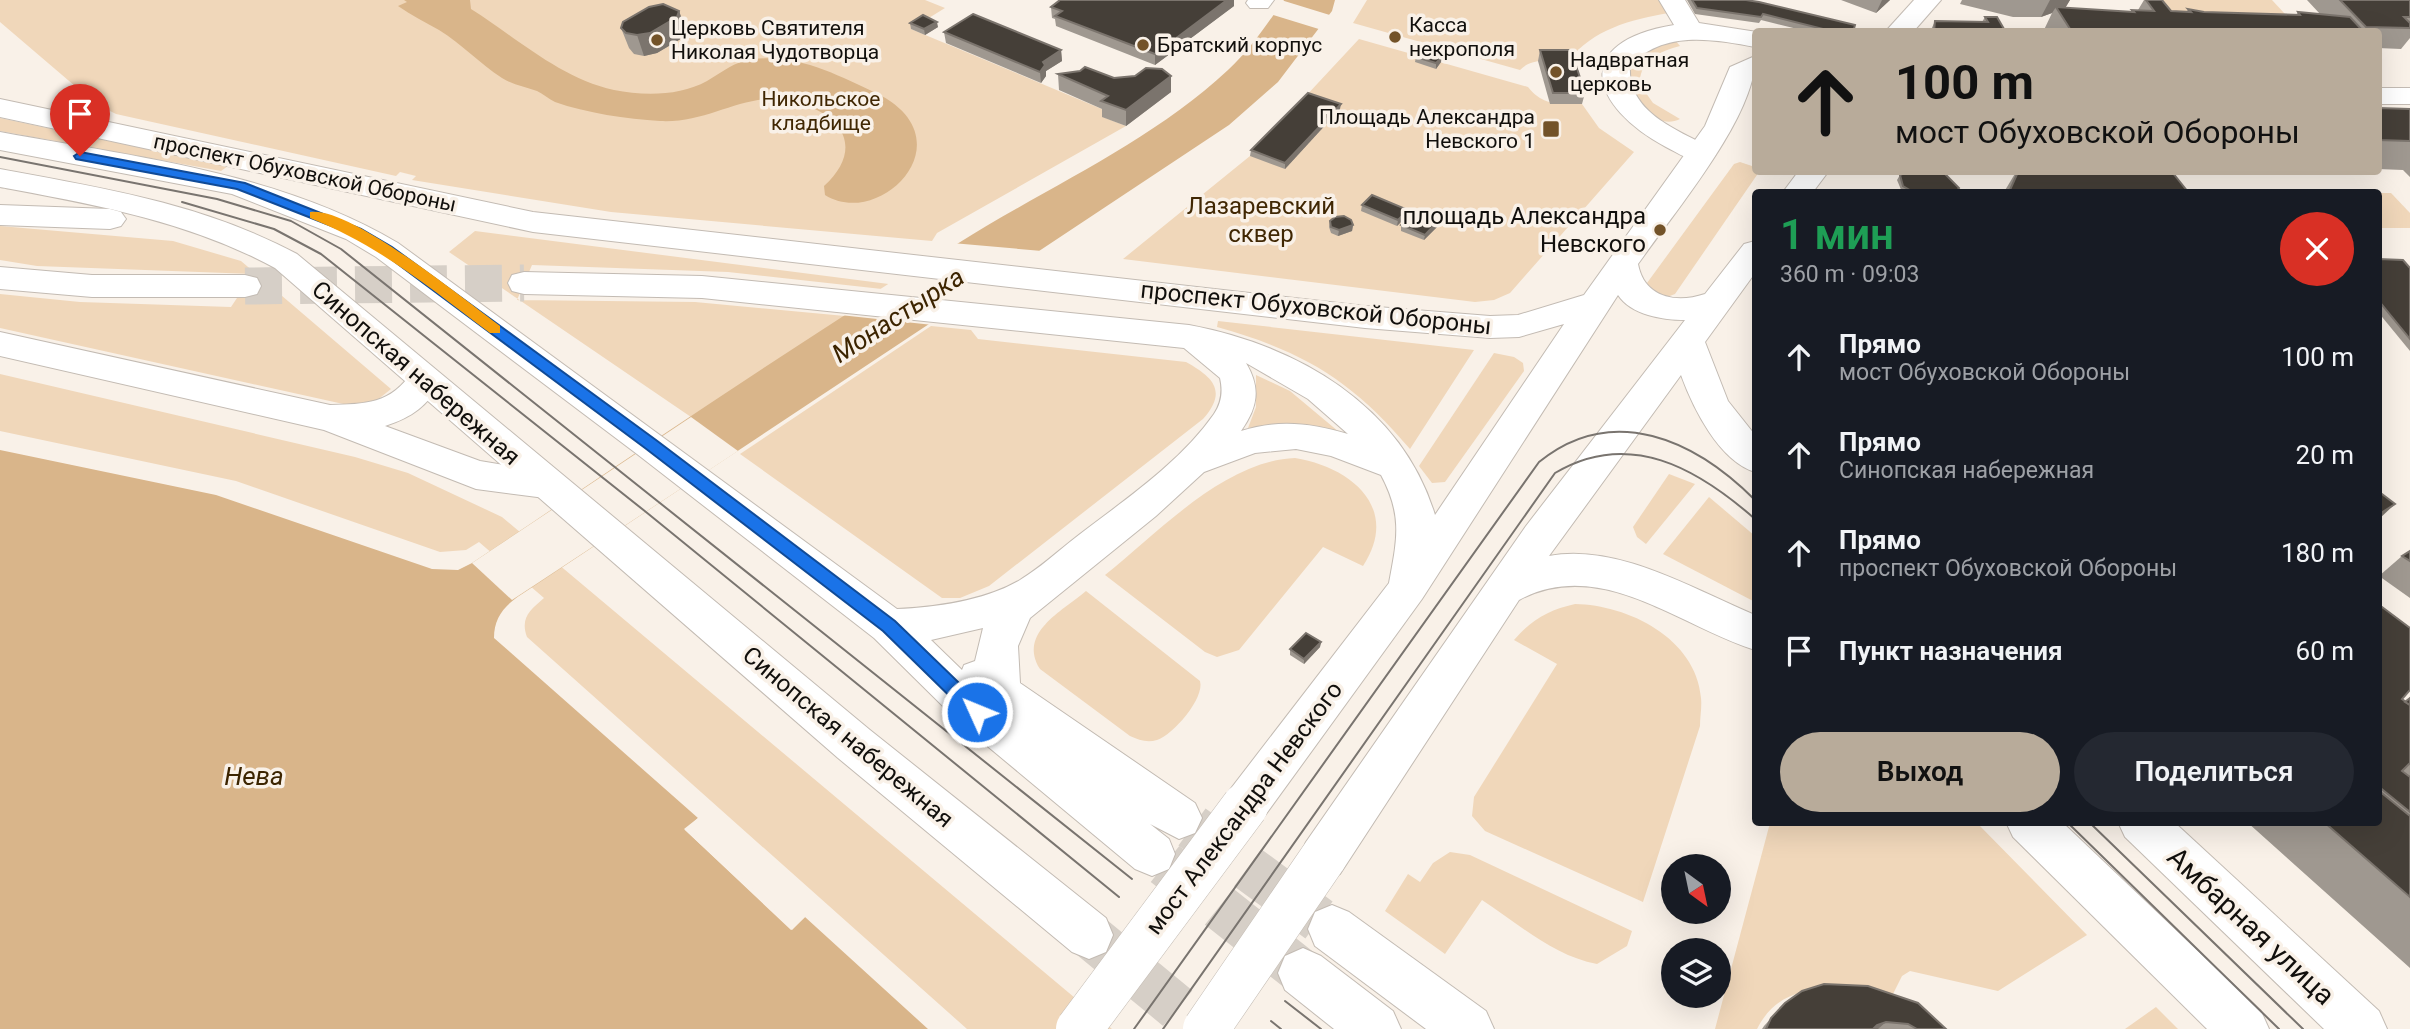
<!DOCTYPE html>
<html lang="ru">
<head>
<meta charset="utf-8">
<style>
  :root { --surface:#171b24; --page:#242831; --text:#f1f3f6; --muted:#9ea1a6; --accent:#b8ab9a }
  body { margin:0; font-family:Roboto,sans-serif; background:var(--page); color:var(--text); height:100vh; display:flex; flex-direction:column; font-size:26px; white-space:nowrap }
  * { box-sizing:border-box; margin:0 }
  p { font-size:23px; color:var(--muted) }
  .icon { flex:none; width:38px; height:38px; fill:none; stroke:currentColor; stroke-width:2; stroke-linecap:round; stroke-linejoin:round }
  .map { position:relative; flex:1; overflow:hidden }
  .sheet { position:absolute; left:1752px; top:189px; width:630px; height:637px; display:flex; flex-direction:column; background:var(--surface); border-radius:7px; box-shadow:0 7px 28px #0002 }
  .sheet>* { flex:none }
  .top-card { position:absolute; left:1752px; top:28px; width:630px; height:147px; border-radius:7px; box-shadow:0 7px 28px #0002; background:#b8ab9a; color:#111; overflow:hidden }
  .needle { width:46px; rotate:147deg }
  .buttons { position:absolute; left:1661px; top:854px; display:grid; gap:14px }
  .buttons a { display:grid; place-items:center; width:70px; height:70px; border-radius:50%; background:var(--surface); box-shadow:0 7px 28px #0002; font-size:35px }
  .pin { position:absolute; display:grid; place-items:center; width:60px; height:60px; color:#fff; margin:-72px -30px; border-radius:50% 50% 50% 0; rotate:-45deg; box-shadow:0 0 7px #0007 }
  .pin .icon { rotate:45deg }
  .me { position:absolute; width:77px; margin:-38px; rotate:314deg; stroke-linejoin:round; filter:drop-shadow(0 0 5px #0008) }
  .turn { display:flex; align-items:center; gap:24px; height:147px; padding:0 28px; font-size:32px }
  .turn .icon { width:91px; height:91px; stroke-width:2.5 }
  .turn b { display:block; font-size:49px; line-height:60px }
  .round { display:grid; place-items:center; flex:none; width:74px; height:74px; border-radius:37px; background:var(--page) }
  .summary { display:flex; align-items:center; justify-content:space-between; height:119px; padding:0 28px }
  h1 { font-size:42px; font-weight:600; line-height:52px; color:#1e9e55 }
  .button { display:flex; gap:14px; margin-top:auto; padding:14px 28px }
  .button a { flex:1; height:80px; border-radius:42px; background:var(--accent); color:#111; font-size:28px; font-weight:600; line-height:80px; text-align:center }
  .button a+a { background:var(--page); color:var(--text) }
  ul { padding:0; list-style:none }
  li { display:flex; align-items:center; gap:21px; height:98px; padding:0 28px }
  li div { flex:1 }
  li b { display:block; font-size:26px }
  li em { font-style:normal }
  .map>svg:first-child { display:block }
  .green { fill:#f0d7ba }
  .water { fill:#d9b58a }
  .pier { fill:#f9f1e8 }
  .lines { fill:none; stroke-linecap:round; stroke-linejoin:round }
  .major-tunnel-far1 { stroke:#d6cfc7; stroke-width:37; stroke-dasharray:37 18; stroke-linecap:butt }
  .major-tunnel { stroke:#d6cfc7; stroke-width:46; stroke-dasharray:46 23; stroke-linecap:butt }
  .minor-casing { stroke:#c3bbb3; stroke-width:2 }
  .major-casing { stroke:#c3bbb3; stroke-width:2 }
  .minor { fill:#fff; fill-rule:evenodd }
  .major { fill:#fff; fill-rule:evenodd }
  .tram { stroke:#79746f; stroke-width:2 }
  .major-bridge-casing { stroke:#c3bbb3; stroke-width:47; stroke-linecap:butt }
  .major-bridge { stroke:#fff; stroke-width:46 }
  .wall { fill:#9f9890 }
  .shaded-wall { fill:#7b746d }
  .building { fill:#453f38; stroke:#7b746d; stroke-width:2 }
  .route { fill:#1a73e8; stroke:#114b97; stroke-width:2 }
  .slow { fill:#f59e0b }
  .poi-dot { fill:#735329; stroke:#f9f1e8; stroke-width:2.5 }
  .labels { text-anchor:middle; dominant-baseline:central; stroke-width:7; stroke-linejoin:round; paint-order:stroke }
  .far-poi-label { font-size:21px; fill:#110f0c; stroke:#f9f1e8; text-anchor:start }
  .far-park-label { font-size:21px; fill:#402703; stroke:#f9f1e8 }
  .far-street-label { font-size:21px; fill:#110f0c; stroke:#f9f1e8 }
  .park-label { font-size:24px; fill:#402703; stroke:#f9f1e8 }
  .poi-label { font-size:24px; fill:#110f0c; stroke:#f9f1e8; text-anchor:end }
  .street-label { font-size:24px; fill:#110f0c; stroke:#f9f1e8 }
  .water-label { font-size:26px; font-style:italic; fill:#3c2400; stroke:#f9f1e8 }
  .near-street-label { font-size:28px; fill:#110f0c; stroke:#f9f1e8 }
</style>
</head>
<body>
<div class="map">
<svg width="2410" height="1029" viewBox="0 0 2410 1029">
  <rect width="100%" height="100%" fill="#f9f1e8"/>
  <g class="green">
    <path d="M0 0H925L945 8 911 29 1109 112 1103 117 1126 126 937 233 932 241 611 212 412 180 416 176 400 172 396 176 116 114 96 104 0 22Z"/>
    <path d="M1367 0H1661L1669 13C1629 20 1594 29 1568 61 1551 61 1532 57 1520 70L1353 23Z"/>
    <path d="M2158 0H2272L2300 30 2171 17Z"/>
    <path d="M1359 39 1528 87C1543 106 1559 104 1582 104L1599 128 1634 152 1510 293 1494 300 1475 302 1123 259 1250 156Z"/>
    <path d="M1675 40 1680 46C1661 51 1641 59 1640 81L1626 82C1634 49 1646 50 1675 40Z"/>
    <path d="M1641 86 1653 103 1680 119C1657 130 1639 104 1628 87Z"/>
    <path d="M0 118 228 166 221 171 0 131Z"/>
    <path d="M1740 162 1755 167V172H1759L1675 294 1667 297 1649 290 1647 283 1734 164Z"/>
    <path d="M2378 193H2391L2410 213V228H2378Z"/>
    <path d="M0 226 173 241 241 261 391 389 366 409 0 328V294L80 302 231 307 253 274 37 266 0 260Z"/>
    <path d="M475 231 912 287 909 292 728 272 532 265 517 300 695 302 845 316 691 417 449 252Z"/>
    <path d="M1218 321 1474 350 1410 449C1352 380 1303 351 1217 327Z"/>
    <path d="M931 326 971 330 978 339 1186 362C1213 377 1228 391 1203 419L989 586 960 598H942L740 454Z"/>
    <path d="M1494 353 1514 357 1523 363 1524 371 1445 482 1432 483 1419 466Z"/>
    <path d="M0 374 355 457 408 473 502 517 1112 1029H967L527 637C520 618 530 610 544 598L479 542 466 550 440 552 236 481 0 431Z"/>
    <path d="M1256 375 1290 391 1339 432 1279 426 1248 428 1256 407Z"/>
    <path d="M1295 458C1351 467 1401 508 1363 566L1323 547 1239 650 1217 657 1205 652 1105 575C1159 532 1224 461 1295 458Z"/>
    <path d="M1669 474 1695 484 1646 544 1637 537 1633 527Z"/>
    <path d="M1709 497 1755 536V602L1663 554Z"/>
    <path d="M1086 591 1200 681C1205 698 1173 735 1157 740 1147 743 1139 740 1130 736L1040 669C1018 633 1061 612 1086 591Z"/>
    <path d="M1575 604C1628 605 1696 638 1701 698 1702 707 1700 717 1700 726L1643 902 1485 831 1472 816 1474 797 1557 664 1514 640C1532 619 1549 610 1575 604Z"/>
    <path d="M1770 823H1977L2087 935 1998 991 1910 971 1902 976 1892 996C1843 991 1785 974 1757 1029H1715Z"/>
    <path d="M1450 852 1470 855 1632 931 1627 946 1597 964C1553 956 1519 924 1482 900L1445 954 1385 911 1408 874 1420 882 1433 863Z"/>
    <path d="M2156 1007 2178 1029H2125Z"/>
  </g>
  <g class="water">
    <path d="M404 0H470L471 9C517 38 560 78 614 90 644 96 680 96 707 81 719 74 730 65 744 61 790 50 836 74 876 93 970 139 880 230 825 195L824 186C856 157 852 126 813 108 755 80 717 124 660 121 627 119 586 113 555 102 549 99 543 94 537 91 526 87 513 85 502 78 480 64 462 44 439 30 425 22 411 15 398 6L407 2Z"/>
    <path d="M1284 0H1335L1332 11 1278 82 1229 125 522 594C505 605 494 617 494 638L698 818 685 830 792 930 805 917 928 1029H0V450L216 495 432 569 458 570 472 563C633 455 793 346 957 244 1047 187 1150 143 1228 70 1250 50 1267 24 1284 0Z"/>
  </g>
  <g class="pier">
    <path d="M1281 0 1333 16 1322 30 1270 14Z"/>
    <path d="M952 243 1042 251 933 325 840 315Z"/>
    <path d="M691 417 738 451 512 600 472 563Z"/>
    <path d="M698 818 700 820 690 829 791 925 803 914 805 917 791 930 684 829Z"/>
  </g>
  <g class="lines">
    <path class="major-tunnel-far1" d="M245 286 524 283"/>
    <g class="major-tunnel">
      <path d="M1192 827 1319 920"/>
      <path d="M1165 864 1303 973"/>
      <path d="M1089 935 1203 1029"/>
    </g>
    <g class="minor-casing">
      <g id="minor">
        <path d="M1248 0H1274L1268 8H1250L1246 3Z"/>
        <path d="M1659 0H1685L1699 23 1757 32 1755 47C1712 39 1663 30 1630 66 1627 112 1676 129 1711 148L1716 154 1711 160C1694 165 1682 155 1666 147 1590 106 1570 42 1674 25Z"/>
        <path d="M1914 0H1941L1913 32H1885Z"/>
        <path d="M0 332 330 405C365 404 391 404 412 372L424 369 436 372 442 381C427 406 413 417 385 426L480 461 558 474 564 484 558 494 545 498 476 489 324 430 0 356Z"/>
      </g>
    </g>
    <g class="major-casing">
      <g id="major">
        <path d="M1755 56C1758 114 1673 214 1638 264 1644 297 1675 304 1705 294L1744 244 1755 241V273L1705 342 1728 401 1755 435V472C1719 461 1693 408 1681 375L1549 556C1617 543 1693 589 1755 615V650C1679 626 1600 556 1519 600L1340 874 1323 880 1306 874 1299 858 1306 842 1526 526 1685 320C1663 320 1631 315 1618 295L1422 599 1261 821 1245 827 1229 821 1222 806 1229 791 1389 583C1397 540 1403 516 1381 475L1331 456 1296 449 1255 453 1204 472 1156 516 1030 618 1018 646 1020 683 1195 803 1202 818 1195 833 1179 839 1150 824 1169 839 1175 854 1169 869 1152 876 1135 869 962 725 874 638 637 454 376 257 346 239 232 194 0 150V132C135 157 278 172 398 243L897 609C937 607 984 601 1020 580 1040 568 1057 552 1075 538 1123 501 1180 463 1214 414 1222 402 1223 391 1220 378L1184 348 702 298 524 294 512 291 508 283 512 275 524 272 702 276 1189 325C1296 345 1402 405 1435 515L1564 324 1519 337 1490 338 1365 328 533 232 0 117V99L533 212 1365 306 1490 316 1518 315 1584 295 1705 126 1730 67ZM1246 363 1308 399 1348 434C1311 423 1278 419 1241 431 1258 407 1261 388 1246 363ZM983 628 975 661 964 665 962 670 931 640Z"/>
        <rect x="2378" y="88" width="32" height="16"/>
        <path d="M0 169C103 188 204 204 297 254L870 730 1106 918 1113 935 1106 952 1089 959 1072 952 838 758 275 268C188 221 96 205 0 187Z"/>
        <path d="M1798 172H1828L1813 192H1783Z"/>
        <path d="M0 205 110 209 121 212 126 219 121 226 110 229 0 225Z"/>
        <path d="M0 267 92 275H245L257 278 261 286 257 294 245 297H92L0 289Z"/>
        <path d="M2006 822H2062L2261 1011 2269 1029H2207L2013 837Z"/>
        <path d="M2118 822H2174L2379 1011 2387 1029H2324L2125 837Z"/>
        <path d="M1332 905 1349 912 1486 1011 1494 1029H1426L1315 946 1308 929 1315 912Z"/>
        <path d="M1303 948 1321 956 1393 1011 1401 1029H1334L1285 990 1278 973 1285 956Z"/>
      </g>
    </g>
    <use href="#minor" class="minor"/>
    <use href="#major" class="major"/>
    <g class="tram">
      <path d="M0 157 217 199 291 221 341 249 1132 879"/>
      <path d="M182 202 274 229 321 254 646 512 1119 897"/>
      <path d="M2067 822 2279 1029"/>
      <path d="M2089 822 2303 1029"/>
      <path d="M1285 1001 1321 1029"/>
      <path d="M1271 1021 1281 1029"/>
      <path d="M1134 1029 1539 462C1613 402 1695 440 1755 500"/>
      <path d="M1163 1029 1555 473C1629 429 1697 468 1755 519"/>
    </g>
    <g class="major-bridge-casing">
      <g id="major-bridge">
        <path d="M1079 1029 1245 806"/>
        <path d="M1206 1029 1323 858"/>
      </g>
    </g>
    <use href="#major-bridge" class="major-bridge"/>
  </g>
  <g class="wall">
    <path d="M1060 0H1234V6L1155 65 1056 26 1055 19 1052 18 1051 7Z"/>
    <path d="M1687 0H1746L1853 32H1810L1761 20 1759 23 1695 14Z"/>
    <path d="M1841 0H1890L1876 13Z"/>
    <path d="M1962 0H2070L2065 8 2130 12 2132 10H2138L2144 0H2162L2171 11H2187L2188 9 2204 12 2296 15 2298 12 2320 14 2307 0H2410V38L2401 49 2378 48V32H2043L2052 13 2041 17H2013L1960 4Z"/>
    <path d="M679 11 686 31 684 37 657 53 644 56 634 54 629 48 621 28Z"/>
    <path d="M1985 17 2004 29 2018 32H1930L1935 21 1982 22Z"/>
    <path d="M910 23 938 27 925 35 911 29Z"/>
    <path d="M944 32 1061 50 1062 61 1046 71V76L1041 83 946 43Z"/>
    <path d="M1540 50 1585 93 1582 104H1550L1538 61Z"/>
    <path d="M1416 57H1442L1441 62 1436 69 1415 62Z"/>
    <path d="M1058 74 1114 78 1171 76V92L1126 126 1102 117V109L1059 90Z"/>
    <path d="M2378 108 2410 109V177L2403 170 2378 169Z"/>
    <path d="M1340 109 1285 169 1250 156 1251 150Z"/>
    <path d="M2016 172H2172L2188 192H2004Z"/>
    <path d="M1900 175 1956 192H1902L1897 180Z"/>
    <path d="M1362 205 1408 215 1397 226 1361 211Z"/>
    <path d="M1330 221 1353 225 1352 231 1338 236 1331 233 1329 227Z"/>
    <path d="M1438 221 1437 227 1424 240 1401 231V225Z"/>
    <path d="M2378 259 2410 268V351L2378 312Z"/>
    <path d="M2410 551V598L2379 576 2402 556Z"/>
    <path d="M2378 604 2402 699 2405 702 2410 698V968L2247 822H2378Z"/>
    <path d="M1321 642 1320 647 1304 664 1290 655V649Z"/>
    <path d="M1785 1003 1946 1029H1762L1764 1026Z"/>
  </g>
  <g class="shaded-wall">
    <path d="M1227 0H1234V6L1155 65V54Z"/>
    <path d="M1882 0H1890L1876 13Z"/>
    <path d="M2050 0H2070L2064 10 2056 7 2052 13 2041 17Z"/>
    <path d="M679 11 686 31 684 37 657 53 644 56 637 35Z"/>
    <path d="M937 22 938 27 925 35 924 29Z"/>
    <path d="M1061 50 1062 61 1046 71V76L1041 83 1040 72 1043 62Z"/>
    <path d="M1442 57 1441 62 1436 69V63Z"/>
    <path d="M1171 76V92L1126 126V110Z"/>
    <path d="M1341 104 1340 109 1285 169V163Z"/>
    <path d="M1408 210V215L1397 226 1398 220Z"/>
    <path d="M1438 221 1437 227 1424 240 1425 235Z"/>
    <path d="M1353 225 1352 231 1338 236 1339 230Z"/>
    <path d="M2395 504 2378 520V515Z"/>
    <path d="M1321 642 1320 647 1304 664V659Z"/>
    <path d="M1886 1022 1878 1029H1872L1877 1025Z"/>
  </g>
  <g class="building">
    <path d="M1060 0H1227L1155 54 1055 16 1062 11 1051 7Z"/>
    <path d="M1692 0H1746L1759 2 1855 25 1853 32H1835L1763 14 1761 17 1697 8Z"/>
    <path d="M2146 0H2162L2171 11 2191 12 2188 9 2204 12 2300 15 2298 12 2350 17 2364 32H2072L2056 7 2134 12 2132 10 2154 11Z"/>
    <path d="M2340 0H2410V17H2404L2410 23V28L2366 27Z"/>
    <path d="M663 4 679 11 677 17 650 33 637 35 626 33 621 28 623 22 649 7Z"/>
    <path d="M973 14 1061 50 1043 62 1045 65 1040 72 944 32Z"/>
    <path d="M923 15 937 22 924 29 910 23Z"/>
    <path d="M1985 17H1997L2004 29H2017L2018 32H1934L1935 21 1988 22Z"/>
    <path d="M1540 50H1571L1585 93H1553Z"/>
    <path d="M1421 51 1442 57 1436 63 1416 57Z"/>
    <path d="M1085 67 1114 78 1135 76 1146 68 1162 69 1171 76 1126 110 1101 101 1108 96 1058 74 1080 71Z"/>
    <path d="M1308 93 1341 104 1285 163 1251 150Z"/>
    <path d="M2378 108 2410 109V141L2378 140Z"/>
    <path d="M1907 172H1940L1944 173 1959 188 1956 192H1913L1903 186 1900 175Z"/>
    <path d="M2018 172H2172L2188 192H2009Z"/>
    <path d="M1372 195 1408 210 1398 220 1362 205Z"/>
    <path d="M1414 212 1438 221 1425 235 1401 225Z"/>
    <path d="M1344 216 1351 220 1353 225 1339 230 1331 227 1330 221 1335 217Z"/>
    <path d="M2378 259 2403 260 2410 268V339L2378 300Z"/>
    <path d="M2378 491 2395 504 2378 515Z"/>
    <path d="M2410 551V561L2402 556Z"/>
    <path d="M2378 604 2410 628V690L2402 699 2410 705V763L2402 771 2410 777V812L2378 786Z"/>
    <path d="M1306 633 1321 642 1304 659 1290 649Z"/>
    <path d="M2410 698V705L2405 702Z"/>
    <path d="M2378 790 2410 816V897L2324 822H2378Z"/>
    <path d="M1824 984 1868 986 1918 1003 1946 1029H1917L1908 1024 1886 1022 1877 1025 1873 1029H1766L1771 1018 1785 1003 1802 991Z"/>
  </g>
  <path class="route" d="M80 152 245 183 361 229 392 247 656 440 895 621 983 706 986 712 983 717H971L883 631 645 448 383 253 352 234 237 189 76 159 74 156Z"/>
  <path class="slow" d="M310 212C349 205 466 301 500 326V333H490C430 288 380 246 310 218Z"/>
  <g class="poi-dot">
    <circle cx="1395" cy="37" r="7"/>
    <circle cx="657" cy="40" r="7"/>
    <circle cx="1143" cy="45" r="7"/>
    <circle cx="1556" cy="72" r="7"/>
    <rect x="1542" y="120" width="18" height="18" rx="3.5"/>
    <circle cx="1660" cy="230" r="7"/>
  </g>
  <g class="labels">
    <g class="far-poi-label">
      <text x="1409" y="25">Касса<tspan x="1409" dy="24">некрополя</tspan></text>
      <text x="671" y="28">Церковь Святителя<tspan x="671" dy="24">Николая Чудотворца</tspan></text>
      <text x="1157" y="45">Братский корпус</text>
      <text x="1570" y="60">Надвратная<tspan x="1570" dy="24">церковь</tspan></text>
      <text x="1535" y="117" text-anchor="end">Площадь Александра<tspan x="1535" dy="24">Невского 1</tspan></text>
    </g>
    <g class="far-park-label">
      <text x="821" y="99">Никольское<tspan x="821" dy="24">кладбище</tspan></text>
    </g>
    <g class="far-street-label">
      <text transform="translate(305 173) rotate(12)">проспект Обуховской Обороны</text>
    </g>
    <g class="park-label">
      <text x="1261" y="206">Лазаревский<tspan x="1261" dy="28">сквер</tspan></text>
    </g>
    <g class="poi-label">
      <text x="1646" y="216">площадь Александра<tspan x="1646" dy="28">Невского</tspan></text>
    </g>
    <g class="street-label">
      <text transform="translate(1316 308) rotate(6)">проспект Обуховской Обороны</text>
      <text transform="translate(416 373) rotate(41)">Синопская набережная</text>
      <text transform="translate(848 737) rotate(40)">Синопская набережная</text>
      <text transform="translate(1244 808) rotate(-53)">мост Александра Невского</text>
    </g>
    <g class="water-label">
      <text transform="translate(898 315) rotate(-33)">Монастырка</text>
      <text x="254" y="776">Нева</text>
    </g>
    <g class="near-street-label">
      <text transform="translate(2251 926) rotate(43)">Амбарная улица</text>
    </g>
  </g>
</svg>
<div class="buttons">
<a><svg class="needle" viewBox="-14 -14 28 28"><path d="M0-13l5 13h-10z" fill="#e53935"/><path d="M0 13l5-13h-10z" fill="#9ea1a6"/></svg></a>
<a><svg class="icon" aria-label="layers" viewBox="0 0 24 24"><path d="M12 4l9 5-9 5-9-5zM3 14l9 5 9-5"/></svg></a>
</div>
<div class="pin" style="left:80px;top:156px;background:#d93025"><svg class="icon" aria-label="arrive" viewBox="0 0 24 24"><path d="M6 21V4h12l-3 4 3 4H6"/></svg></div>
<svg class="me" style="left:977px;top:712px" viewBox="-20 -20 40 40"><circle r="17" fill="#1a73e8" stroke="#fff" stroke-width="3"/><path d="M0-11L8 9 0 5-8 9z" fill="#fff"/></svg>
<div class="top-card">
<div class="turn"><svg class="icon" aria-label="ahead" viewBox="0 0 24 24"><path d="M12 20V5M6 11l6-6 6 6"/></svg><div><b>100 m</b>мост Обуховской Обороны</div></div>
</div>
<section class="sheet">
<div class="summary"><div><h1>1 мин</h1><p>360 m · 09:03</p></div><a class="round" style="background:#d93025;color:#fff"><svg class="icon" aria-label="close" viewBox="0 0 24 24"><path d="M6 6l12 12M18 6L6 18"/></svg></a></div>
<ul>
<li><svg class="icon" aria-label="ahead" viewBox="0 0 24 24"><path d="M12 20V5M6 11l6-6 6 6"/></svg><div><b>Прямо</b><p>мост Обуховской Обороны</p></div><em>100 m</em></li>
<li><svg class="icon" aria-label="ahead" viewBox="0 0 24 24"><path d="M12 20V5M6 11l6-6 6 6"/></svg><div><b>Прямо</b><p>Синопская набережная</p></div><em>20 m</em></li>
<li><svg class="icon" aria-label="ahead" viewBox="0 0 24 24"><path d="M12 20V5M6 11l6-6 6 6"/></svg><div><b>Прямо</b><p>проспект Обуховской Обороны</p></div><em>180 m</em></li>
<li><svg class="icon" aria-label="arrive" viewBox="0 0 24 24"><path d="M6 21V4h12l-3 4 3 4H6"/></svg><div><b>Пункт назначения</b></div><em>60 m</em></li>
</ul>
<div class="button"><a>Выход</a><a>Поделиться</a></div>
</section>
</div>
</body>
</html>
